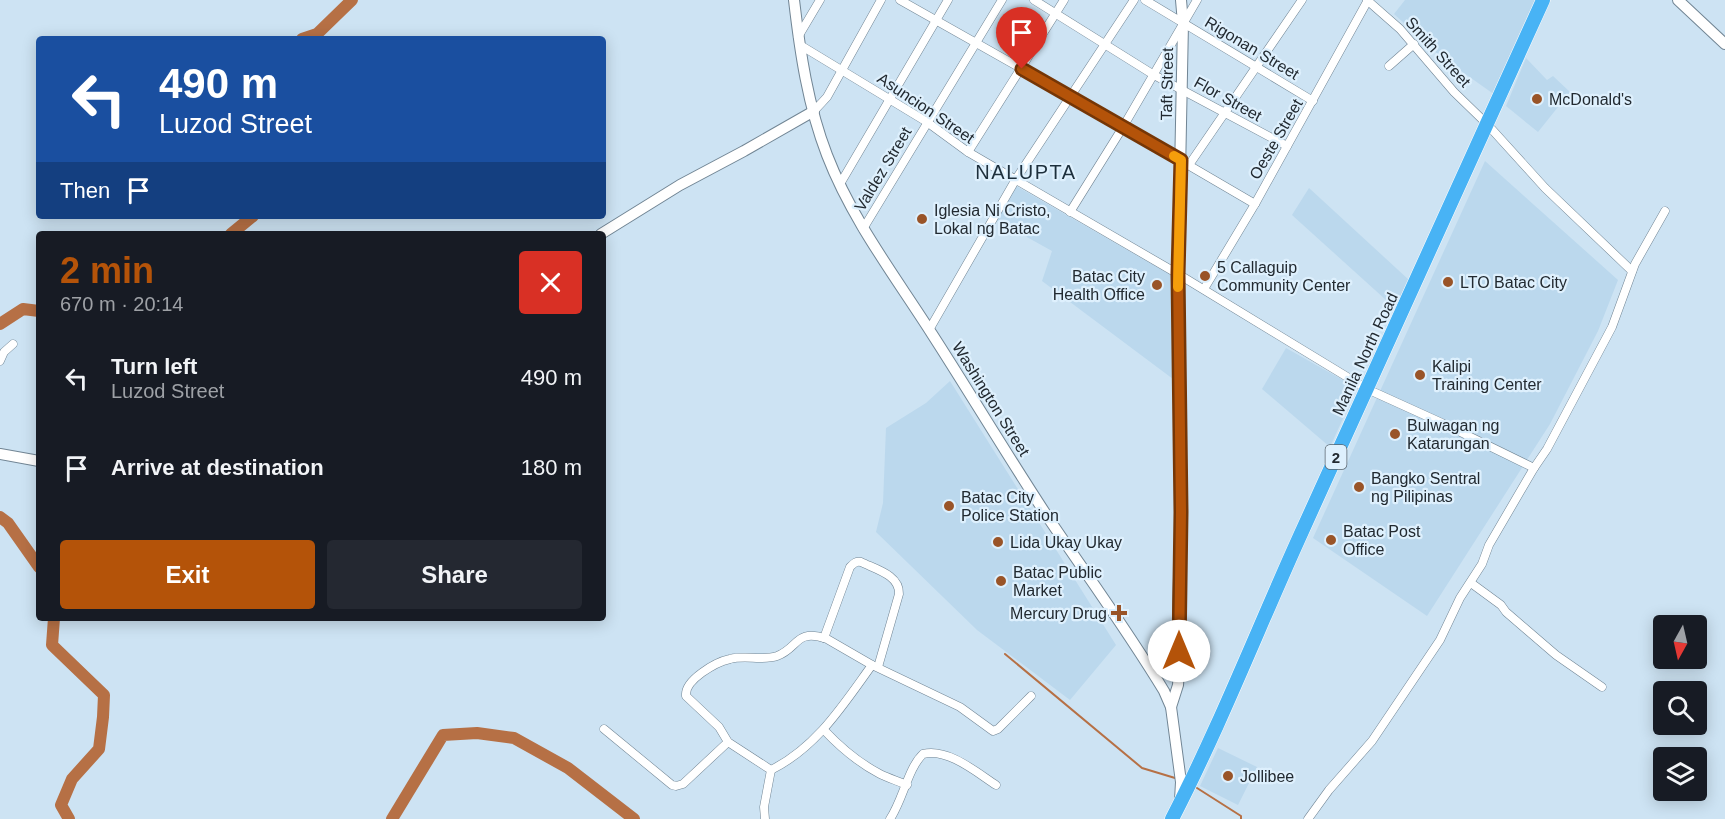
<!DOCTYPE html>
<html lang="en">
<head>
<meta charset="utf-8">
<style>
  :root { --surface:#171b24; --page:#242831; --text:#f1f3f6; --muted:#9ea1a6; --accent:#b45309 }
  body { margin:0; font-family:Arial,sans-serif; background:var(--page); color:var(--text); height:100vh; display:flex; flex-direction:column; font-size:22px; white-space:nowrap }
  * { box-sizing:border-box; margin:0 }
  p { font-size:20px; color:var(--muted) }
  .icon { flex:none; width:33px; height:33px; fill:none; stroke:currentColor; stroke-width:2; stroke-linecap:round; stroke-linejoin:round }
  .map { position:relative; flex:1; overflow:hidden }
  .sheet { position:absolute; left:36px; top:231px; width:570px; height:390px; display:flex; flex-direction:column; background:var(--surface); border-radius:6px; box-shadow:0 3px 15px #0003 }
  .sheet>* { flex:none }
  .guide { position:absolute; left:36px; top:36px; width:570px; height:183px; border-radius:6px; box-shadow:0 3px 15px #0003; background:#1a4fa0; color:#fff; overflow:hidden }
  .needle { width:39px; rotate:188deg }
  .controls { position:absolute; left:1653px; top:615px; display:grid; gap:12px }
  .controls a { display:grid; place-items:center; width:54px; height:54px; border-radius:6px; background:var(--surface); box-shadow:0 3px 15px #0003; font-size:30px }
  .pin { position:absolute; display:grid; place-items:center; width:51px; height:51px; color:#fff; margin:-62px -26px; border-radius:50% 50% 50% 0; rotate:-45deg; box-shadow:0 0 6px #0007 }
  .pin .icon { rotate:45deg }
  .me { position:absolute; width:66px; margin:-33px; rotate:0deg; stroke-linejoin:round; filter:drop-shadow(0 0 4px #0008) }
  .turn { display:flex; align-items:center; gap:21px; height:126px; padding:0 24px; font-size:27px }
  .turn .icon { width:78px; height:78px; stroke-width:2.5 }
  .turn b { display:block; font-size:42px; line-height:51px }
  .then { display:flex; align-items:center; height:57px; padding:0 24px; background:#0003; gap:12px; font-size:22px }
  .round { display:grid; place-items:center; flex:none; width:63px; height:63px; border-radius:6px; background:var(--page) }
  .headline { display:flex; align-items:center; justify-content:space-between; height:102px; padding:0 24px }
  h1 { font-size:36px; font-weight:800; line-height:45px; color:var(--accent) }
  .action { display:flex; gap:12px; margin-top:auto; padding:12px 24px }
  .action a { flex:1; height:69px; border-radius:6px; background:var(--accent); color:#fff; font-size:24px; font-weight:800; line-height:69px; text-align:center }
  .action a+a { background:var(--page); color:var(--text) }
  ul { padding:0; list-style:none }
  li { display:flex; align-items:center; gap:18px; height:90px; padding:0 24px }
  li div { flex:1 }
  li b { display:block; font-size:22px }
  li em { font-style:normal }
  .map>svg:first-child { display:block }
  .built { fill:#bbd8ed }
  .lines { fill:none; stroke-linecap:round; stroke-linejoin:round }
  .stream { stroke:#b67045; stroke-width:2 }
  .river { stroke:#b67045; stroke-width:12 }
  .street-casing { stroke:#718594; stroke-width:9 }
  .secondary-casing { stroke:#718594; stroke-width:12 }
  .highway-casing { stroke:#fff; stroke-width:15 }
  .street { stroke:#fff; stroke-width:8 }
  .secondary { stroke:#fff; stroke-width:10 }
  .highway { stroke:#48b3f5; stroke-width:14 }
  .route-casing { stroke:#753606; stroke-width:15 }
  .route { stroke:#b45309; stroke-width:10 }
  .slow { stroke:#f59e0b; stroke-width:10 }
  .poi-dot { fill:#995428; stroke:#def0fd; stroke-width:2 }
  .labels { text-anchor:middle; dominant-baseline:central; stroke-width:4.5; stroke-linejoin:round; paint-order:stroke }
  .shield { fill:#def0fd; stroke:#5a656e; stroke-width:1.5 }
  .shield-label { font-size:15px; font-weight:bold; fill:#222a31 }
  .street-label { font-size:16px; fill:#222a31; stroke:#def0fd }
  .poi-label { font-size:16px; fill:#222a31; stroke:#def0fd; text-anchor:start }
  .quarter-label { font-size:20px; letter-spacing:1.5px; fill:#1d2f3c; stroke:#def0fd }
</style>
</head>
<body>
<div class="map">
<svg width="1725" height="819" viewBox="0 0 1725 819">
  <rect width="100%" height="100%" fill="#cde3f3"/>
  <g class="built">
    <path d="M1405 0H1537L1495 95 1440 56 1394 14Z"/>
    <path d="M1526 58 1547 80 1553 76 1570 92 1538 132 1506 106Z"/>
    <path d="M1485 161 1618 280 1598 331 1550 424 1427 616 1313 538Z"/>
    <path d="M1016 186 1174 277 1173 379 1042 281 1052 251 996 220Z"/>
    <path d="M1309 188 1409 280 1396 309 1292 215Z"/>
    <path d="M1286 348 1357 388 1330 447 1262 389Z"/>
    <path d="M950 381 1116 645 1070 700 977 630 876 532 883 503 886 428 926 403Z"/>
    <path d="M1218 748 1257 767 1238 805 1200 786Z"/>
  </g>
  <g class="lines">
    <g class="stream">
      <path d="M1005 654 1142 768 1175 778"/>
      <path d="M1197 788 1241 816V819"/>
    </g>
    <g class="river">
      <path d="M302 39 317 34 352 0"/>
      <path d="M231 234 253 216"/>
      <path d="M0 324 23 309 39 311"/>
      <path d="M0 517 8 523 39 567"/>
      <path d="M54 618 52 645 104 695 103 717 99 749 72 779 61 805 69 819"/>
      <path d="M392 819 443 735 477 733 514 738 568 768 634 819"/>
    </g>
    <g class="street-casing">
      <g id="street">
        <path d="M900 0 1070 96 1255 204"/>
        <path d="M1034 0 1154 75 1287 146"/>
        <path d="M1145 0 1313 101"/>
        <path d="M1367 0 1400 29 1454 92 1487 124 1545 188 1632 271"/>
        <path d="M798 37 820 0"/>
        <path d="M800 45 927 122 968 152 1178 274 1367 389 1442 423 1534 468 1547 449 1612 327 1635 264 1665 211"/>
        <path d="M1389 66 1414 44"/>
        <path d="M814 111 827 97 881 0"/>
        <path d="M968 152 1064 0"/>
        <path d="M1189 165 1302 0"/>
        <path d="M840 184 948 0"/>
        <path d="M1070 212 1123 127 1197 0"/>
        <path d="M863 229 1002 0"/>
        <path d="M1204 289 1255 204 1368 0"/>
        <path d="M929 330 1016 179 1134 0"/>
        <path d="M0 361 4 352 13 344"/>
        <path d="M1471 583 1501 605 1506 612 1556 655 1602 687"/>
        <path d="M824 638 850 567C854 563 856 561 861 562 875 569 900 575 899 594L878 667"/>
        <path d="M604 729 672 785 676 786 683 784 728 742"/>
        <path d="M824 730C840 747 859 763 880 774 888 778 898 781 907 785"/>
        <path d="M771 770C817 747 843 705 872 665"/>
        <path d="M765 819 764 807 771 770 728 742 719 727 686 696C684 680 716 662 730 659 746 655 762 661 777 656 799 648 795 628 827 639L872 665 960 707 993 731 998 729 1031 696"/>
        <path d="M890 819C903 800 908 768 923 754 948 748 976 772 996 785"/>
        <path d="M1308 819 1329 790 1372 741 1440 640 1460 598 1482 564 1489 545 1534 468"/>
      </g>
    </g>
    <g class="secondary-casing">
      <g id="secondary">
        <path d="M794 0C800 52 808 106 827 155 852 220 895 276 932 334 972 396 1010 460 1051 522 1089 578 1129 633 1164 691L1171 707 1181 782 1180 800"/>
        <path d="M1678 0 1725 44"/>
        <path d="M601 234 680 185 744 151 814 111"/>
        <path d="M0 454 39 461"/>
        <path d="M1171 707 1178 685 1179 671 1178 611 1181 512 1178 274 1183 23 1181 0"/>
      </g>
    </g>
    <g class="highway-casing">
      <path id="highway" d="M1172 819C1219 728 1257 631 1299 538 1381 359 1463 180 1543 0"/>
    </g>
    <use href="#street" class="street"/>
    <use href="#secondary" class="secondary"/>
    <use href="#highway" class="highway"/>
  </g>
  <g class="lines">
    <g class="route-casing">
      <path id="route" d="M1022 69 1181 160 1178 274 1181 512 1179 651"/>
    </g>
    <use href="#route" class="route"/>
    <path class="slow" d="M1174 156 1181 160 1178 287"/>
  </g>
  <g class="poi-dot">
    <circle cx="1537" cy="99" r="6"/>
    <circle cx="922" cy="219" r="6"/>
    <circle cx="1205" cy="276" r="6"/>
    <circle cx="1448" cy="282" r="6"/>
    <circle cx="1157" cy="285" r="6"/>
    <circle cx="1420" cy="375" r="6"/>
    <circle cx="1395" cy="434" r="6"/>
    <circle cx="1359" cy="487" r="6"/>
    <circle cx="949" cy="506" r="6"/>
    <circle cx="1331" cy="540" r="6"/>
    <circle cx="998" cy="542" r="6"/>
    <circle cx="1001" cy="581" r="6"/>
    <path d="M1116 604h6v6h6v6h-6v6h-6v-6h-6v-6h6z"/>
    <circle cx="1228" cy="776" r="6"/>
  </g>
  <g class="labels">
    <rect class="shield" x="1325.5" y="445" width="21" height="24" rx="4.5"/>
    <g class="shield-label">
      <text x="1336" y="457">2</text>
    </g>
    <g class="street-label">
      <text transform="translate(1252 48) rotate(31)">Rigonan Street</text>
      <text transform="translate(1438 52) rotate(48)">Smith Street</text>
      <text transform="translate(1167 84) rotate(-89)">Taft Street</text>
      <text transform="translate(1228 99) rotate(29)">Flor Street</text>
      <text transform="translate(926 108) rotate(34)">Asuncion Street</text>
      <text transform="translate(1276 139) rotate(-60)">Oeste Street</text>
      <text transform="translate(883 169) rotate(-59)">Valdez Street</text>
      <text transform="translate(1365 354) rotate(-65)">Manila North Road</text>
      <text transform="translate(991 399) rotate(58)">Washington Street</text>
    </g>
    <g class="poi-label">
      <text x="1549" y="99">McDonald's</text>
      <text x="934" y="210">Iglesia Ni Cristo,<tspan x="934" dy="18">Lokal ng Batac</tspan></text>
      <text x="1217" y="267">5 Callaguip<tspan x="1217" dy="18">Community Center</tspan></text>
      <text x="1145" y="276" text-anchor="end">Batac City<tspan x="1145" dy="18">Health Office</tspan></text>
      <text x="1460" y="282">LTO Batac City</text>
      <text x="1432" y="366">Kalipi<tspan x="1432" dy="18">Training Center</tspan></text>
      <text x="1407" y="425">Bulwagan ng<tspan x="1407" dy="18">Katarungan</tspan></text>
      <text x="1371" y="478">Bangko Sentral<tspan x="1371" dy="18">ng Pilipinas</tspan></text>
      <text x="961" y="497">Batac City<tspan x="961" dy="18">Police Station</tspan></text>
      <text x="1343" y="531">Batac Post<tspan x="1343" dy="18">Office</tspan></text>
      <text x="1010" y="542">Lida Ukay Ukay</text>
      <text x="1013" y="572">Batac Public<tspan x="1013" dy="18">Market</tspan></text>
      <text x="1107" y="613" text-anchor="end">Mercury Drug</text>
      <text x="1240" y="776">Jollibee</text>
    </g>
    <g class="quarter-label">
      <text x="1026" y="172">NALUPTA</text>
    </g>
  </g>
</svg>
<div class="controls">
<a><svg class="needle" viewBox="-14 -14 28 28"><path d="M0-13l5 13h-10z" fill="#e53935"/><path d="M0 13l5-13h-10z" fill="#9ea1a6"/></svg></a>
<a><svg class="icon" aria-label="search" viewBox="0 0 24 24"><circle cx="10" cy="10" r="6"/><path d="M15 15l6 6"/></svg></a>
<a><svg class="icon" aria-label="layers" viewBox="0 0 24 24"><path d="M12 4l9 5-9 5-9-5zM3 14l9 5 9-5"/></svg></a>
</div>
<div class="pin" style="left:1022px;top:69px;background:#d93025"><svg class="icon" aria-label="arrive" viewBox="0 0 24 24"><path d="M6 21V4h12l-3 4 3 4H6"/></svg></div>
<svg class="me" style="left:1179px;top:651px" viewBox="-20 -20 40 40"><circle r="19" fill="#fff"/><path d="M0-13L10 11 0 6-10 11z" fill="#b45309"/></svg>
<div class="guide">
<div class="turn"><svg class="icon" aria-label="left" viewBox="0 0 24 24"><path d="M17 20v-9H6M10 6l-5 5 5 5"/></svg><div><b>490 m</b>Luzod Street</div></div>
<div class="then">Then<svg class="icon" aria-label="arrive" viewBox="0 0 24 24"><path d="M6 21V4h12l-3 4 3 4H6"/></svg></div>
</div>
<section class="sheet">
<div class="headline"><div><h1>2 min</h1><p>670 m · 20:14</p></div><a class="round" style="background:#d93025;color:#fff"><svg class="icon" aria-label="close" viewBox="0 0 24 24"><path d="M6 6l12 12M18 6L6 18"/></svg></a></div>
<ul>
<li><svg class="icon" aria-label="left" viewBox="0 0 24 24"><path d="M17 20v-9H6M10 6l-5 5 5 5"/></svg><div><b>Turn left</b><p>Luzod Street</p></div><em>490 m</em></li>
<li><svg class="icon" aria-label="arrive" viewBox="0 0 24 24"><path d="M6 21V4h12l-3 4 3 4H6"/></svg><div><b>Arrive at destination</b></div><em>180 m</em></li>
</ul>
<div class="action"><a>Exit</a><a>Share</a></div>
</section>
</div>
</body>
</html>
